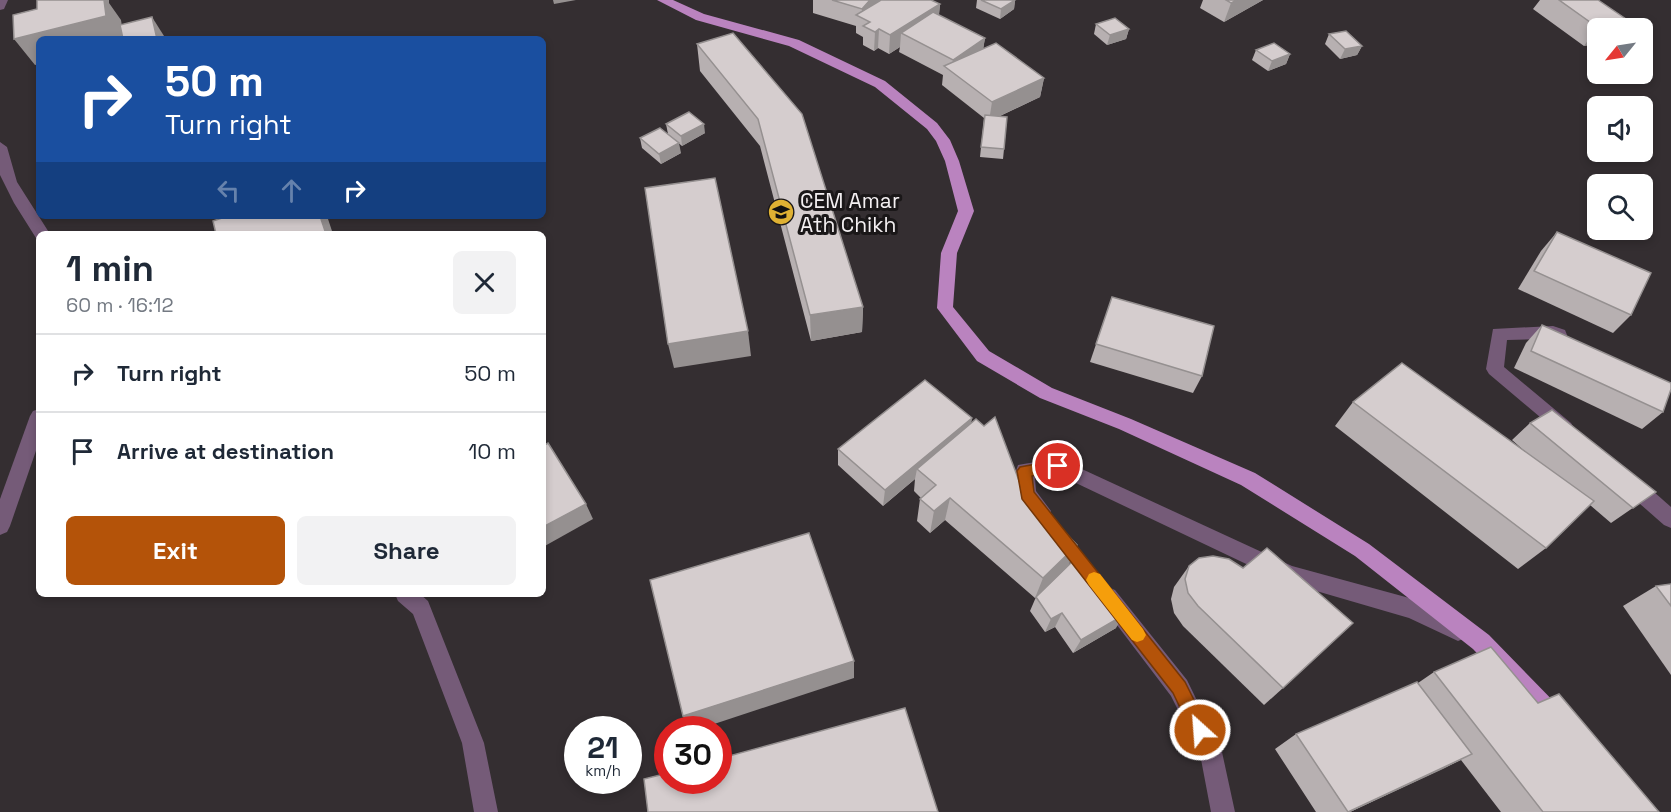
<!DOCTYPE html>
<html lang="en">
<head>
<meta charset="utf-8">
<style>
  :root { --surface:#fff; --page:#f2f2f3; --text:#1f2937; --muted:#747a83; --line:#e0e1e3; --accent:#b45309 }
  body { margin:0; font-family:"Space Grotesk",sans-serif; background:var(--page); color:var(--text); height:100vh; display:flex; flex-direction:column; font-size:22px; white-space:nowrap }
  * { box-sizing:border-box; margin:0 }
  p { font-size:20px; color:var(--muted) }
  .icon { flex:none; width:33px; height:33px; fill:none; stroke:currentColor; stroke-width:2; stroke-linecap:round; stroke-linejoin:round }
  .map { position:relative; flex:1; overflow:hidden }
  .details { position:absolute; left:36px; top:231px; width:510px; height:366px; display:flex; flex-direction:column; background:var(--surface); border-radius:9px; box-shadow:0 3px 9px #0003 }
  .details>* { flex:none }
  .top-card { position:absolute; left:36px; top:36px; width:510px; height:183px; border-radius:9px; box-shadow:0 3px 9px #0003; background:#1a4fa0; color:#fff; overflow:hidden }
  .needle { width:39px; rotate:240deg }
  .buttons { position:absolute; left:1587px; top:18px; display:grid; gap:12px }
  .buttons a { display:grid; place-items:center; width:66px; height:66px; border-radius:9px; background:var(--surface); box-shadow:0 3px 9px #0003; font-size:30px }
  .speed { position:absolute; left:564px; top:716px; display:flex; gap:12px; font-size:30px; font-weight:700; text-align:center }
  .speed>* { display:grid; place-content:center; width:78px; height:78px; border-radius:50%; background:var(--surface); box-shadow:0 3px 9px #0003; line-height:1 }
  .speed small { font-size:15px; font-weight:400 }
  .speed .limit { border:9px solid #d22; background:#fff; color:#111 }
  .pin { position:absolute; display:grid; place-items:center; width:51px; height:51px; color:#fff; margin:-26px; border:3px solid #fff; border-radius:50%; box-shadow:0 2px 6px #0007 }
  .me { position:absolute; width:66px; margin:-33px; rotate:334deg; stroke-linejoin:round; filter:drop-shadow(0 0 4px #0008) }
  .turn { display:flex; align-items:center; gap:21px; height:126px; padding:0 30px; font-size:27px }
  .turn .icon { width:78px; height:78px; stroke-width:2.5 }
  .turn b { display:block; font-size:42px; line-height:51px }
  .lanes { display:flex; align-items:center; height:57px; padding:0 30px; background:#0003; justify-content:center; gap:30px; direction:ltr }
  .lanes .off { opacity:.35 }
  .round { display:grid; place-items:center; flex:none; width:63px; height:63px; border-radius:9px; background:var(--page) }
  .overview { display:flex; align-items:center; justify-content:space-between; height:102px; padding:0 30px }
  h1 { font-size:36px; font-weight:700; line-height:45px }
  .button { display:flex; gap:12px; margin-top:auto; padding:12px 30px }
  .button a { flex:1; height:69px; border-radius:9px; background:var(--accent); color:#fff; font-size:24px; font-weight:700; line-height:69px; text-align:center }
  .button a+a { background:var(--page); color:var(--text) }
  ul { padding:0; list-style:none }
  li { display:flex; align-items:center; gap:18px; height:78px; padding:0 30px; border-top:2px solid var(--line) }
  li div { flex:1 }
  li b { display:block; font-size:22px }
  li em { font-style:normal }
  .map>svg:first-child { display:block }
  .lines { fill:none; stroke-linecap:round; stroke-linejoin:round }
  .street { fill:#755b78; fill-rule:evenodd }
  .primary { fill:#ba83bf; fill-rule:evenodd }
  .wall { fill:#b7b0b1 }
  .shaded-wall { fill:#959090 }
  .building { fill:#d5cdce; stroke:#959090; stroke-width:1.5 }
  .route { fill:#b45309; stroke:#753606; stroke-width:1.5 }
  .slow { fill:#f59e0b }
  .labels { text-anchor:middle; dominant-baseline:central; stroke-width:6; stroke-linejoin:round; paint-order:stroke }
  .poi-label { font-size:21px; fill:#f4f0f2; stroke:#1a1718; text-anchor:start }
</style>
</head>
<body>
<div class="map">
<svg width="1671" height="812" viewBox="0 0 1671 812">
  <rect width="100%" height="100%" fill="#342e31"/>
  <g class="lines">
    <g class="street">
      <path d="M0 0H8L4 9 0 10Z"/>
      <path d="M0 142 7 147 17 182 50 234H39V239L36 238 14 203 0 175Z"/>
      <path d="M1553 326 1565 330 1567 335 1565 340 1559 341 1551 339 1507 340 1504 367 1571 423 1574 428 1571 433 1565 436 1559 433 1489 374 1486 369 1493 329Z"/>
      <path d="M39 409V442L10 526 7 532 0 535V499L30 416 33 411Z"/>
      <path d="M1058 458 1292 566 1413 599 1465 624 1469 631 1465 638 1458 641 1409 618 1282 581 1057 474 1035 478 1036 491 1051 511 1048 517C1024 526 1010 483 1018 465Z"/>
      <path d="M1630 475 1637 477 1671 507V528L1664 525 1623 489 1620 483 1623 477Z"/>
      <path d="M1108 587 1115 590 1187 680 1222 752 1235 812H1211L1200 754 1171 696 1101 604 1098 597 1101 590Z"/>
      <path d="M395 594H420L428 601 484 743 498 812H474L462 743 413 614 398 601Z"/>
    </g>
    <path class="primary" d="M657 0H673L704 14 799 40 885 81 937 123 950 140 959 161 974 211 957 253 953 307 989 351 1052 388 1131 419 1255 473 1369 544 1489 635 1564 712 1567 720 1564 728 1556 731 1548 728 1473 649 1355 556 1241 485 1119 429 1040 398 977 361 937 308 941 253 958 211 945 161 936 141 927 129 875 87 789 46 696 20Z"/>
  </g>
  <g class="wall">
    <path d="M813 0H931L940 4 939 15 985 38 983 49 1044 78 1040 97 1000 116 1004 149 1003 159 980 157 984 118 942 85 943 75 899 52 900 47 889 54 878 48 874 51 863 45V37L856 33V26L813 13Z"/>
    <path d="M977 0H1015L1014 9 1000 19 976 8Z"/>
    <path d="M1203 0H1263L1224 22 1200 8Z"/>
    <path d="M1540 0H1598L1629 21 1623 28H1598V43L1584 46 1533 9Z"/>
    <path d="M1096 24 1129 29 1126 39 1107 45 1094 34Z"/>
    <path d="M733 33 863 307 862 332 811 341 760 146 700 71 697 44Z"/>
    <path d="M1329 34 1362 46 1357 55 1340 59 1325 44Z"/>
    <path d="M1256 50 1290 54 1286 64 1268 71 1252 60Z"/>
    <path d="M666 124 705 133 682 146 668 134Z"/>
    <path d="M640 138 681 153 661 164 642 148Z"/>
    <path d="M1557 232 1631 315 1613 333 1518 289 1541 251Z"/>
    <path d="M1112 297 1202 376 1193 393 1090 362Z"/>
    <path d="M1542 325 1663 412 1642 429 1514 368 1526 343Z"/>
    <path d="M1353 402 1528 454 1512 440 1530 423 1656 492 1611 523 1590 505 1546 548 1518 569 1335 426Z"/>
    <path d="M972 418 971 423 1021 486 1077 545 1068 566 1035 598 945 520 930 533 917 521 920 499 921 498 914 491 915 479 883 506 838 465V449Z"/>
    <path d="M1189 566 1283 688 1264 705 1183 626 1174 613 1171 599 1174 587Z"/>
    <path d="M1671 584V675L1623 606 1656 586Z"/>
    <path d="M1036 597 1116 628 1073 653 1055 627 1045 632 1030 611Z"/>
    <path d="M1434 672 1538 703 1659 812H1501L1461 760 1350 812H1316L1275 749 1296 734 1418 683Z"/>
  </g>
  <g class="shaded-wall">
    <path d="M98 0H109V3L121 20 124 39H39V64L35 65 14 39Z"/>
    <path d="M553 0H576L554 4Z"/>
    <path d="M870 0H884L862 18V9Z"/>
    <path d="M1015 0 1014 9 1000 19 1001 9Z"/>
    <path d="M1237 0H1263L1224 22 1231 3Z"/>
    <path d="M940 4 938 23 901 33 900 47 889 54 890 35Z"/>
    <path d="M152 17 164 36 165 39H157Z"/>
    <path d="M1629 21 1623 28H1598V43L1584 46 1597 27Z"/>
    <path d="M879 29 878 48 874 51 875 32Z"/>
    <path d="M1129 29 1126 39 1107 45 1110 35Z"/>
    <path d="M985 38 982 57 951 71 953 60Z"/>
    <path d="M1362 46 1357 55 1340 59 1345 49Z"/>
    <path d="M1290 54 1286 64 1268 71 1272 61Z"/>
    <path d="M1044 78 1040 97 989 121 992 102Z"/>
    <path d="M704 124 705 133 682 146 681 136Z"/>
    <path d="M679 143 681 153 661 164 659 154Z"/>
    <path d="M320 216H327L333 234H326Z"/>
    <path d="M863 307 862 332 811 341 810 315Z"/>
    <path d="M748 331 751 356 674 368 668 344Z"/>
    <path d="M972 418 968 435 917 469 915 479 883 506 885 490Z"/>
    <path d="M950 498 945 520 930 533 934 511Z"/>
    <path d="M586 504 593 519 543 547V527Z"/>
    <path d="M1077 545 1068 566 1035 598 1043 578Z"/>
    <path d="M1062 613 1055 627 1045 632 1051 619Z"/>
    <path d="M1124 615 1116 628 1073 653 1081 640Z"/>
    <path d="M854 661V678L699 729H688L683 716Z"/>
    <path d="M1472 754 1443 769 1350 812H1347Z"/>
  </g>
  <g class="building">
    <path d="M37 0H104L106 16 14 39 13 15 37 9Z"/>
    <path d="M832 0H870L862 9Z"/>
    <path d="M881 0H931L940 4 890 35 879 29 875 32 863 26 870 22 856 15Z"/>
    <path d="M981 0H1015L1001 9Z"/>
    <path d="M1226 0H1237L1231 3Z"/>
    <path d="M1559 0H1598L1629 21 1597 27Z"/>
    <path d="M933 12 985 38 953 60 901 33Z"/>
    <path d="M152 17 157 39H123L120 25Z"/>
    <path d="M1115 18 1129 29 1110 35 1096 24Z"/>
    <path d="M1346 31 1362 46 1345 49 1329 34Z"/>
    <path d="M733 33 802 114 863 307 810 315 758 119 697 44Z"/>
    <path d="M996 43 1044 78 992 102 944 66Z"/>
    <path d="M1274 43 1290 54 1272 61 1256 50Z"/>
    <path d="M689 112 704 124 681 136 666 124Z"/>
    <path d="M985 115 1007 117 1004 149 981 147Z"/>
    <path d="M660 128 679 143 659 154 640 138Z"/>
    <path d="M715 178 748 331 668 344 645 188Z"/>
    <path d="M228 216H320L326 234H216L213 221Z"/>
    <path d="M1557 232 1651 273 1631 315 1534 271Z"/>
    <path d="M1112 297 1214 326 1202 376 1096 344Z"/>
    <path d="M1542 325 1671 383V389L1663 412 1531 351Z"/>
    <path d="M1402 363 1594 501 1546 548 1353 402Z"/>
    <path d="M925 380 972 418 885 490 838 449Z"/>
    <path d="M1552 410 1656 492 1633 508 1530 423Z"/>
    <path d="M995 417 1021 486 1077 545 1043 578 950 498 934 511 920 499 936 485 917 469 976 419 984 426Z"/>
    <path d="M548 443 586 504 543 527V446Z"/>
    <path d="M809 533 854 661 683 716 650 580Z"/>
    <path d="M1267 548 1353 623 1283 688 1198 606 1188 593 1185 579 1189 566 1199 558 1213 556 1229 559 1243 568Z"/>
    <path d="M1079 555 1124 615 1081 640 1062 613 1051 619 1036 597Z"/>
    <path d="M1671 584V606L1656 586Z"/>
    <path d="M1491 647 1538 703 1559 694 1659 812H1543L1434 672Z"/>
    <path d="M1417 682 1472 754 1348 812 1296 734Z"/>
    <path d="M905 708 938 812H648L644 779 668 773V780H718V759Z"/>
  </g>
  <path class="route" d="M1058 460 1063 461 1065 466 1063 470 1032 476 1034 492 1185 682 1209 730 1206 737 1200 739 1194 737 1173 693 1022 499 1017 471 1020 467Z"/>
  <path class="slow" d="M1094 572 1100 574 1143 629 1146 635 1143 640 1137 642 1132 640 1089 585 1086 580 1089 574Z"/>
  <defs>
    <g id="school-disc" transform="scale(1.35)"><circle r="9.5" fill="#dfb133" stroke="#1a1718"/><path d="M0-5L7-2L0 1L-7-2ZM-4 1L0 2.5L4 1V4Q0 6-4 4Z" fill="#111"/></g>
  </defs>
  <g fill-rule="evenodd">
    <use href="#school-disc" x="781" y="212"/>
  </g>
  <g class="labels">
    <g class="poi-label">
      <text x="800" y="200">CEM Amar<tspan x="800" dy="24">Ath Chikh</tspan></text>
    </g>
  </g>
</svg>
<div class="buttons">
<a><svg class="needle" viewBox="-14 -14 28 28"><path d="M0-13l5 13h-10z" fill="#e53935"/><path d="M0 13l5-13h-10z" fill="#747a83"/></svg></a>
<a><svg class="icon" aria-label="sound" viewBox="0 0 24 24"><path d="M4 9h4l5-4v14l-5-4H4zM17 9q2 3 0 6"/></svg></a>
<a><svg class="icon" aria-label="search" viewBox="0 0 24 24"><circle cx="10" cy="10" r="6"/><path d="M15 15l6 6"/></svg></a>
</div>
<div class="speed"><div>21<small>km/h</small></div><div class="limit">30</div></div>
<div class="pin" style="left:1058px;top:466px;background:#d93025"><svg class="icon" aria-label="arrive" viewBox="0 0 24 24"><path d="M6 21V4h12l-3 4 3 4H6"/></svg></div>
<svg class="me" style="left:1200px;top:730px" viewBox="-20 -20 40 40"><circle r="17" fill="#b45309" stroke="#fff" stroke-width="3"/><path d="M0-11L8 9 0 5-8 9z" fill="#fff"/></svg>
<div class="top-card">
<div class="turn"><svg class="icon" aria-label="right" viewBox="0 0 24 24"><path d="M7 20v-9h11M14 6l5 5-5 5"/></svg><div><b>50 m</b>Turn right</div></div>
<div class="lanes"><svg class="icon off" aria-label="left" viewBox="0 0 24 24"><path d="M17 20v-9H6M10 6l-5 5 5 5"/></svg><svg class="icon off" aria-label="ahead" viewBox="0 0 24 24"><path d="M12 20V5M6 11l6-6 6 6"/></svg><svg class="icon" aria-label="right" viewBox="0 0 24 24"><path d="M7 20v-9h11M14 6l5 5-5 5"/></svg></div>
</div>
<section class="details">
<div class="overview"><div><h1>1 min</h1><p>60 m · 16:12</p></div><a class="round"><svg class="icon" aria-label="close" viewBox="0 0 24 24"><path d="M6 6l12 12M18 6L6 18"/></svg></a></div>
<ul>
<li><svg class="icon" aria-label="right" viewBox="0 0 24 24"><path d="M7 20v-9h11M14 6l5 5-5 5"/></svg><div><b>Turn right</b></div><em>50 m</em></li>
<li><svg class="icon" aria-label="arrive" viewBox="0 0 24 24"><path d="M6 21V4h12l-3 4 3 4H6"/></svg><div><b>Arrive at destination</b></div><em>10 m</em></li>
</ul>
<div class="button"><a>Exit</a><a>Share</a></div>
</section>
</div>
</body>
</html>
